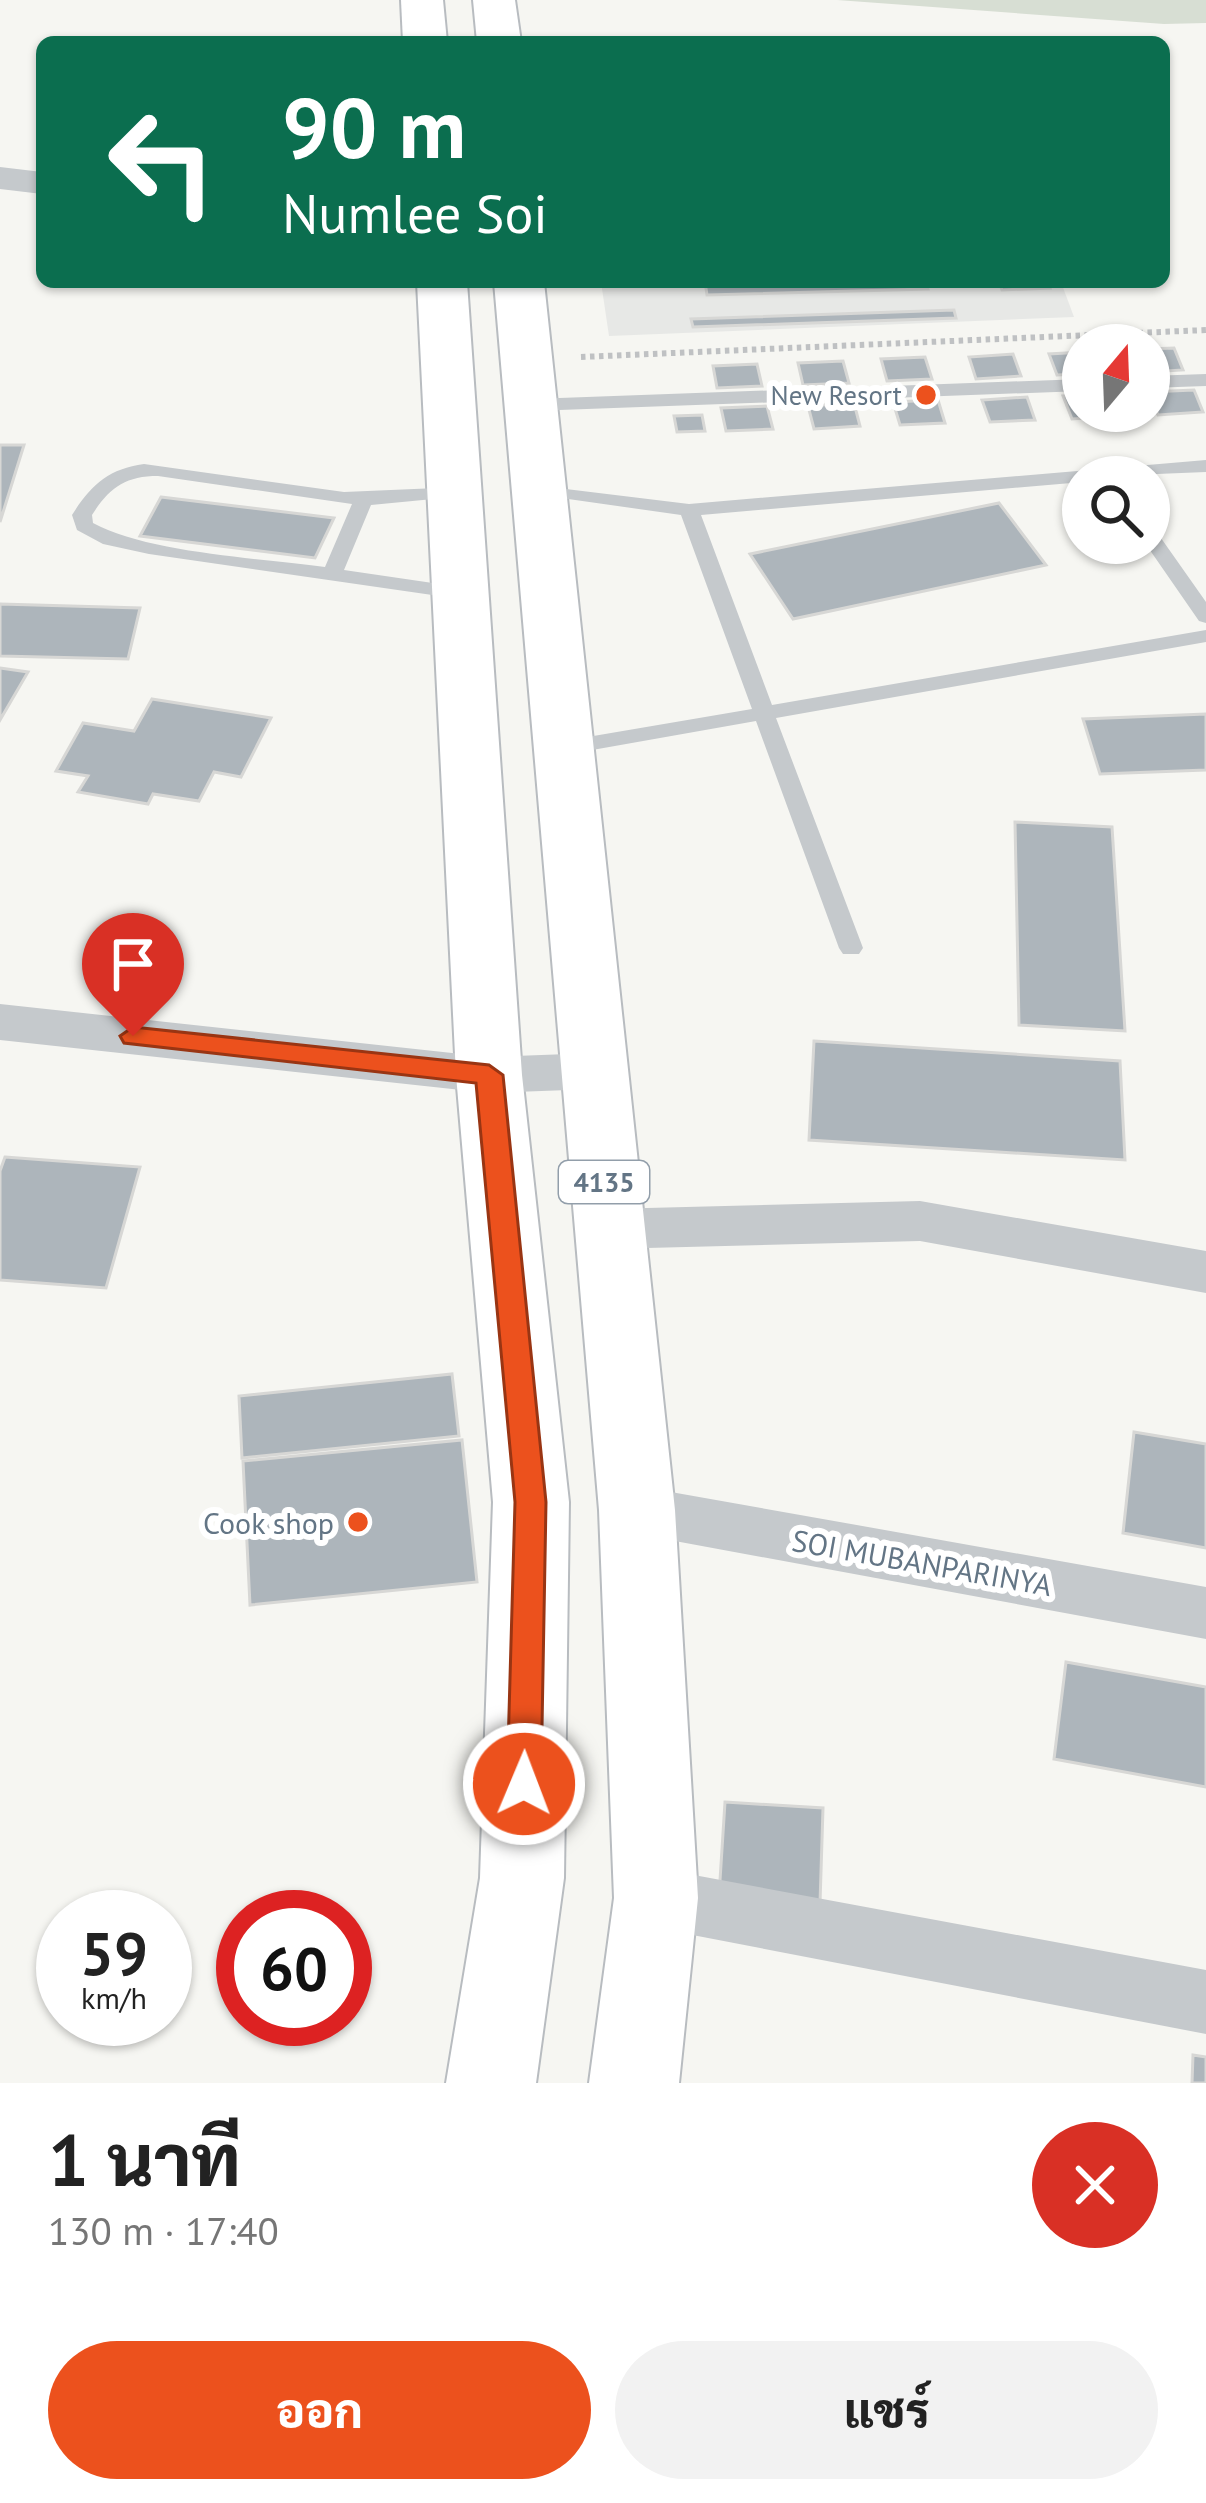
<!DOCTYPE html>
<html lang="th">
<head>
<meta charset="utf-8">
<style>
  :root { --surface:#fff; --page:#f2f2f2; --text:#222; --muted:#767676; --accent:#ec511d }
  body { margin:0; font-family:"PT Sans",Sarabun,sans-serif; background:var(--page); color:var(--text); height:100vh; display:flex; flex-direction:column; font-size:45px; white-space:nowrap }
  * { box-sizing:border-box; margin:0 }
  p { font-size:39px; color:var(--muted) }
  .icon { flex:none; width:66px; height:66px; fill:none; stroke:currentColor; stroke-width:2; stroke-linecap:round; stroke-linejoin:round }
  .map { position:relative; height:2083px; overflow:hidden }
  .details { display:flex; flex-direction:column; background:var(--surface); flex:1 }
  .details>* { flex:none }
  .top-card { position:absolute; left:36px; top:36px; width:1134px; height:252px; border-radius:18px; box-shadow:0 3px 9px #0004; background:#0b6e4f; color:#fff; overflow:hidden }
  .needle { width:78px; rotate:19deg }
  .buttons { position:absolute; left:1062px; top:324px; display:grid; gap:24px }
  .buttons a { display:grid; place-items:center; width:108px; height:108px; border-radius:50%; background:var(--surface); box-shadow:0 3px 9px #0004; font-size:60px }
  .speed { position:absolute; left:36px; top:1890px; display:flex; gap:24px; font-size:60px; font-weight:700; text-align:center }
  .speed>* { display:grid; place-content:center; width:156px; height:156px; border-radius:50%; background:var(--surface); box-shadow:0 3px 9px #0004; line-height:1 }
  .speed small { font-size:30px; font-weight:400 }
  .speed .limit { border:18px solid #d22; background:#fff; color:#111 }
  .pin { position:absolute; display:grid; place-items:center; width:102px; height:102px; color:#fff; margin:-123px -51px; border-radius:50% 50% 50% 0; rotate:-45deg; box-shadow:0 0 12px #0007 }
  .pin .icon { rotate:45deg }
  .me { position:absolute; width:132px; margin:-66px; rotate:1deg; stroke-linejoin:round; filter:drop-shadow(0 0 9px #0008) }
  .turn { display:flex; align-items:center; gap:42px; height:252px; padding:0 48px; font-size:54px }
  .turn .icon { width:156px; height:156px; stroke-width:2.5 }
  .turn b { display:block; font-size:84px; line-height:102px }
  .round { display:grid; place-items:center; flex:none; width:126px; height:126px; border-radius:63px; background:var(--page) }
  .headline { display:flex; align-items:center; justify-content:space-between; height:204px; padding:0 48px }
  h1 { font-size:72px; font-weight:800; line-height:90px }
  .action { display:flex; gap:24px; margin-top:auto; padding:24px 48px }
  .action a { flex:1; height:138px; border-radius:72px; background:var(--accent); color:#fff; font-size:48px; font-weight:800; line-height:138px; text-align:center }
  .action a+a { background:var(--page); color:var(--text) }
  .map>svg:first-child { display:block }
  .built { fill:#e7e8e6 }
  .green { fill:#d7ded3 }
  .building { fill:#adb5bb; stroke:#d7d7d5; stroke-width:3 }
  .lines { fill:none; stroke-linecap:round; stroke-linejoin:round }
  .primary-casing { stroke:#b8bcc0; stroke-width:4 }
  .path { stroke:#bfc1c3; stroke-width:6; stroke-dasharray:4.5 4.5; stroke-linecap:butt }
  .lane { fill:#c5c9cc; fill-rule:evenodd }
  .street { fill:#c5c9cc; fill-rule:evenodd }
  .primary { fill:#fff; fill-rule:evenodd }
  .route { fill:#ec511d; stroke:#993513; stroke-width:3 }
  .poi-dot { fill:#ec511d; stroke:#fff; stroke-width:4.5 }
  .labels { text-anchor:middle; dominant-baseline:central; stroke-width:12; stroke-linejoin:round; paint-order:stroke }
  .far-poi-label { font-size:27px; fill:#637585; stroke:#fff; text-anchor:end }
  .shield { fill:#fff; stroke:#929eaa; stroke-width:3 }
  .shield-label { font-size:27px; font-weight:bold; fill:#637585 }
  .poi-label { font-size:30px; fill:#637585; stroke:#fff; text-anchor:end }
  .street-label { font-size:30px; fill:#637585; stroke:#fff }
</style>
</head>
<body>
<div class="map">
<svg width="1206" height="2083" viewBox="0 0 1206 2083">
  <rect width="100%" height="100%" fill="#f6f6f2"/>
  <path class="built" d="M601 282H1061L1074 317 609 336Z"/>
  <path class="green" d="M837 0H1206V23L1164 24Z"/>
  <g class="building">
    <path d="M705 282H926L928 289 707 295Z"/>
    <path d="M999 282H1048L1050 288 1002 290Z"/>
    <path d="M954 310 956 318 693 327 691 319Z"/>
    <path d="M1174 348 1183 370 1149 372V349Z"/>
    <path d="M1083 352V374L1057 375 1049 354Z"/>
    <path d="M1013 354 1021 376 976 379 969 357Z"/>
    <path d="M925 357 932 379 887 381 881 359Z"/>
    <path d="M843 361 849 383 803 385 798 363Z"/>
    <path d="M757 364 762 386 717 388 713 366Z"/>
    <path d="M1194 390 1203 412 1158 415 1149 392Z"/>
    <path d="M1083 395V411H1115L1117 416 1072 419 1063 396Z"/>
    <path d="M1027 397 1035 420 990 422 982 400Z"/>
    <path d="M938 400 945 423 900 425 893 402Z"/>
    <path d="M854 403 860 426 814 429 808 406Z"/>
    <path d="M767 406 773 429 726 431 721 408Z"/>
    <path d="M702 415 705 431 677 432 674 416Z"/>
    <path d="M0 445H24L0 522Z"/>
    <path d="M161 497 334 518 315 558 140 536Z"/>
    <path d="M999 503 1046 565 793 619 750 554Z"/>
    <path d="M0 604 140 608 128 659 0 656Z"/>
    <path d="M0 668 28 672 0 720Z"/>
    <path d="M152 699 271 718 241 777 214 772 199 801 153 794 148 804 78 792 88 776 56 771 83 723 134 731Z"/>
    <path d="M1206 714V770L1100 774 1083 719Z"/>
    <path d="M1015 822 1112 827 1125 1031 1019 1025Z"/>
    <path d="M814 1041 1120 1061 1125 1160 809 1140Z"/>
    <path d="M5 1157 140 1167 106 1288 0 1280V1171Z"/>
    <path d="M452 1374 459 1436 242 1458 239 1396Z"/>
    <path d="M1134 1432 1206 1444V1548L1123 1533Z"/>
    <path d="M462 1440 477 1582 250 1605 243 1461Z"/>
    <path d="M1066 1662 1206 1687V1787L1054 1759Z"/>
    <path d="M725 1802 823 1808 820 1903 719 1896Z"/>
    <path d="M1193 2055 1206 2057V2083H1192Z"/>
  </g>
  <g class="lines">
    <g class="primary-casing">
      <g id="primary">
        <path d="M401 0H443L447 42H403Z"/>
        <path d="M473 0H515L521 42H477Z"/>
        <path d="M417 282H467L522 1075 569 1502 564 1878 536 2083H446L480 1878 493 1502 456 1075Z"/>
        <path d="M494 282H544L675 1510 698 1898 679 2083H589L614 1898 599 1510Z"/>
      </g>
    </g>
    <path class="path" d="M581 357 1206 330"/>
    <g class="lane">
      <path d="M1206 374V386L1149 388V376Z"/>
      <path d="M1083 379V391L532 411 523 405 532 399Z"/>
      <path d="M1206 460V472L1083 477V482L701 515 772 705 1206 630V642L776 718 863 948 859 954H843L839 948 756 721 564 755 553 748 564 741 752 709 681 515 540 495 533 493V485L689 504Z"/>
      <path d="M144 464 344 492 461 487V495L454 497 371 505 344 570 460 587 470 593 460 599 149 554 103 544 77 530 72 515C91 485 108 469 144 464ZM158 476 352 504 325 567C260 558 148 553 93 523L92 515C109 488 125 476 158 476Z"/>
      <path d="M1149 529 1156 531 1206 602V623L1199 621 1145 543H1149Z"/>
    </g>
    <g class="street">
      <path d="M0 167 42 172V194L0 189Z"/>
      <path d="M0 1004 489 1057 595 1053 613 1058 621 1071 613 1084 595 1089 489 1093 0 1040Z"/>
      <path d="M920 1201 1206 1251V1293L920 1241 608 1249 589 1243 581 1229 589 1215 608 1209Z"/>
      <path d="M637 1486 1206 1587V1639L637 1534 616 1527 607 1510 616 1493Z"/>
      <path d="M656 1868 1206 1970V2034L656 1928 633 1919 623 1898 633 1877Z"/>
    </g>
    <use href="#primary" class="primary"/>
  </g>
  <path class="route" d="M133 1027 489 1065 503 1075 546 1502 541 1784 536 1795 524 1799 512 1795 507 1784 515 1502 476 1083 124 1043 120 1036Z"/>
  <g class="poi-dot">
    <circle cx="926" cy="395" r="12"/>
    <circle cx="358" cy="1522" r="12"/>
  </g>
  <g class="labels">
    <g class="far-poi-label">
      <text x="902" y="395">New Resort</text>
    </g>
    <rect class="shield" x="559" y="1161" width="90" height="42" rx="9"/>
    <g class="shield-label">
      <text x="604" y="1182">4135</text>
    </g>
    <g class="poi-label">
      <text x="334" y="1522">Cook shop</text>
    </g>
    <g class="street-label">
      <text transform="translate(922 1562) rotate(10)">SOI MUBANPARINYA</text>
    </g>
  </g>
</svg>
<div class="buttons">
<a><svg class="needle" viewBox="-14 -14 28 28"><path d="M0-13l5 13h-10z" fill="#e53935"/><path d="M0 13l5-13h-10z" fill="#767676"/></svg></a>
<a><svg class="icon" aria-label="search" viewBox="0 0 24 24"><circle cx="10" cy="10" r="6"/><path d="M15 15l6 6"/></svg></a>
</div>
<div class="speed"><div>59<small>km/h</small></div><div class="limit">60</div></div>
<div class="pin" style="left:133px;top:1036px;background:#d93025"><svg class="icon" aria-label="arrive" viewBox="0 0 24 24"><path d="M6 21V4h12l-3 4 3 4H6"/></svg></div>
<svg class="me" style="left:524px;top:1784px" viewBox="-20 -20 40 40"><circle r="17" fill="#ec511d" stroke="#fff" stroke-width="3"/><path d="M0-11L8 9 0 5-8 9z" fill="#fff"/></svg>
<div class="top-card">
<div class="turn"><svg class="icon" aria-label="left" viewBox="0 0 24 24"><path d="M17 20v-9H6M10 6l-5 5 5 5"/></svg><div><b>90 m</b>Numlee Soi</div></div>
</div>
</div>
<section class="details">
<div class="headline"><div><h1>1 นาที</h1><p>130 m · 17:40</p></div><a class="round" style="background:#d93025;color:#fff"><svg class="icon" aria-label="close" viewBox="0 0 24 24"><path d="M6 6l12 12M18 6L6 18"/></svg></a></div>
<div class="action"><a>ออก</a><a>แชร์</a></div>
</section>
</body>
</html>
